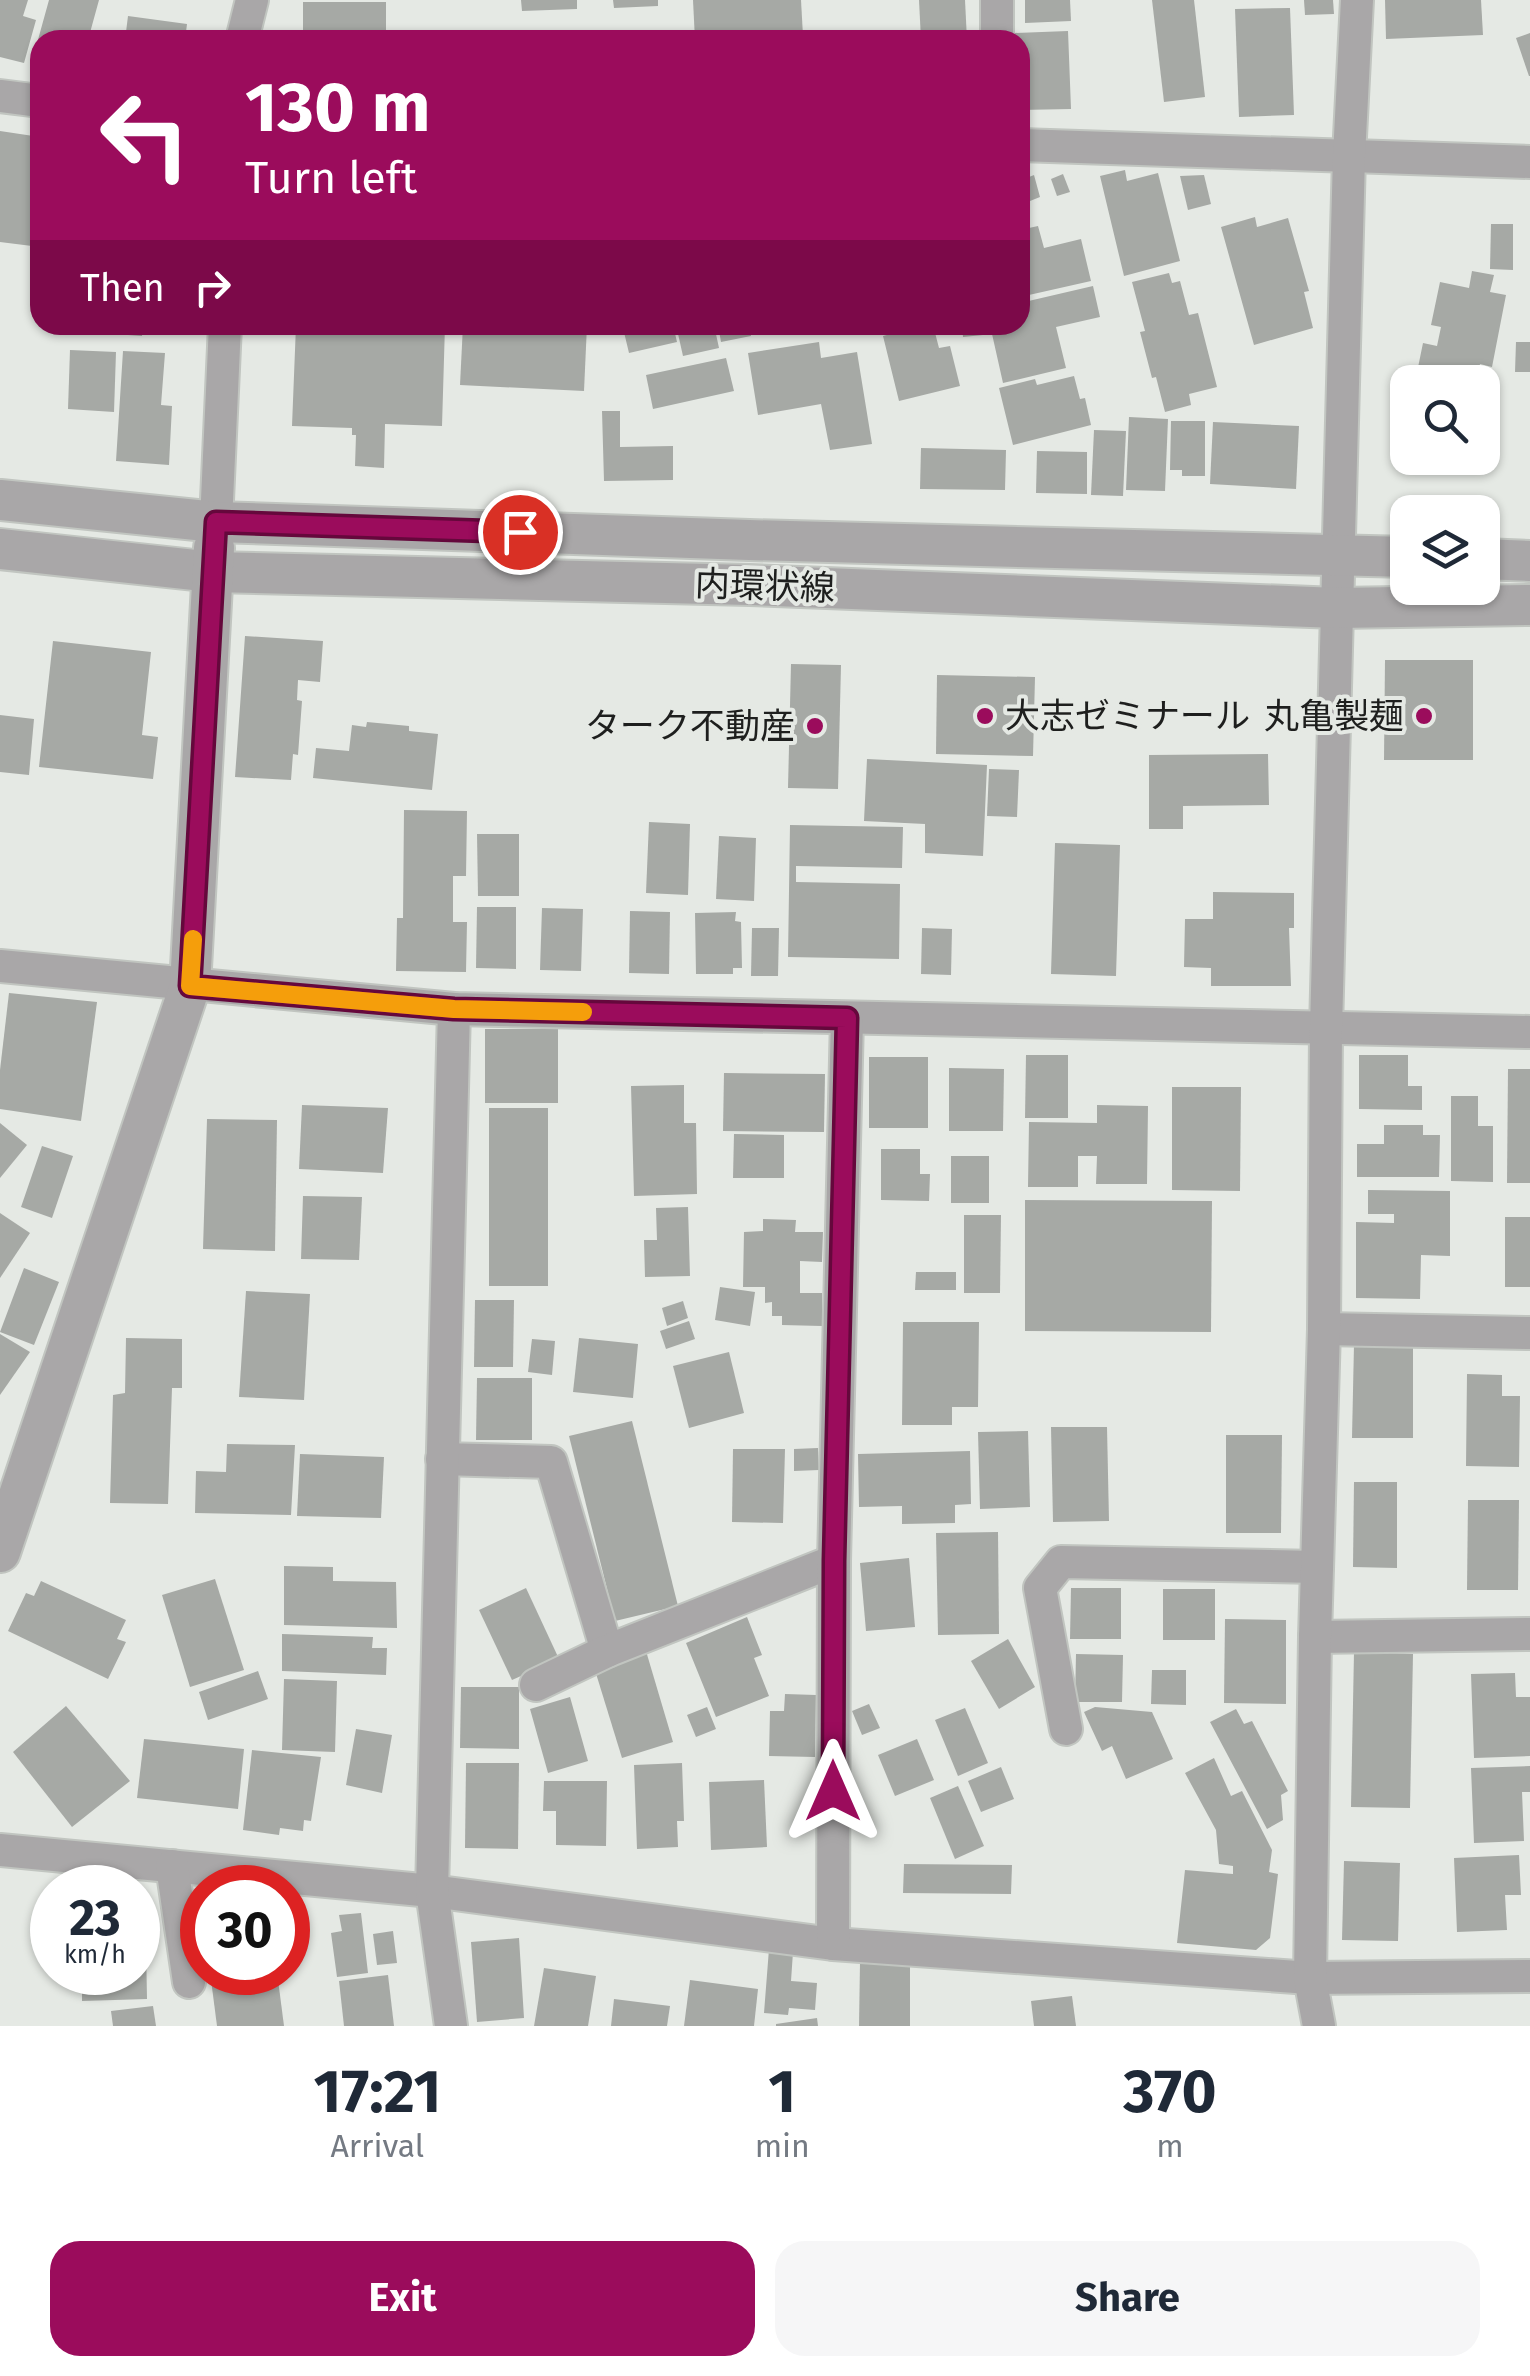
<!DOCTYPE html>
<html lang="en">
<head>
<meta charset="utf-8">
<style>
  :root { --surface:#fff; --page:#f6f6f7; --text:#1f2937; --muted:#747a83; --accent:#9b0c5c }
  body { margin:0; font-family:"Fira Sans","Noto Sans JP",sans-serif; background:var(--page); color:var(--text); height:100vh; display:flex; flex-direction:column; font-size:38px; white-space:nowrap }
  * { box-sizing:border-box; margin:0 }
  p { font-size:32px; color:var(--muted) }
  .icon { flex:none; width:55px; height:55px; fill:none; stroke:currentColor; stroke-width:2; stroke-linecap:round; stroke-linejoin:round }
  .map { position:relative; height:2026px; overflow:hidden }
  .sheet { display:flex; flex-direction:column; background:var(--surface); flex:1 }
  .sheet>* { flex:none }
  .hud { position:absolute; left:30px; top:30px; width:1000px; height:305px; border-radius:30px; box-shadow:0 2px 8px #0004; background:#9b0c5c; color:#fff; overflow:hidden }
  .fabs { position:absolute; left:1390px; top:365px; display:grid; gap:20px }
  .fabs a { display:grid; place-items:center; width:110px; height:110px; border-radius:20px; background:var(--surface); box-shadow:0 2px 8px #0004; font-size:50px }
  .speed { position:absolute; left:30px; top:1865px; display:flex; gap:20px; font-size:50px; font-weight:700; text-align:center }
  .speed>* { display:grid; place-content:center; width:130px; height:130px; border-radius:50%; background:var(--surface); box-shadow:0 2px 8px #0004; line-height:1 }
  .speed small { font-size:25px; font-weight:400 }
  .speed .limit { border:15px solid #d22; background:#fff; color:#111 }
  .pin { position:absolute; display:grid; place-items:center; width:85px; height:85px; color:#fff; margin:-42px; border:5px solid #fff; border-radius:50%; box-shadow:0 2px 10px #0007 }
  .me { position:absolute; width:110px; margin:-55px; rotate:0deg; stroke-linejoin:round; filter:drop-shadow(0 0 8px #0008) }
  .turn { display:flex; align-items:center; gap:35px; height:210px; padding:0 50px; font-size:45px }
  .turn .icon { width:130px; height:130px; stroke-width:2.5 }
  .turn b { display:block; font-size:70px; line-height:85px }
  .then { display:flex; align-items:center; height:95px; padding:0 50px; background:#0003; gap:20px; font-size:38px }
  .eta { display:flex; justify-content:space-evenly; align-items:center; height:170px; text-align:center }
  .eta b { font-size:60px; font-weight:700; line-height:70px }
  .cta { display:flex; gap:20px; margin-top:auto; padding:20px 50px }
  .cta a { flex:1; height:115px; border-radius:30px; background:var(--accent); color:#fff; font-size:40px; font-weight:700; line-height:115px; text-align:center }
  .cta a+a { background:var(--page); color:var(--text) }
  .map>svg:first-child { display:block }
  .building { fill:#a6a9a5 }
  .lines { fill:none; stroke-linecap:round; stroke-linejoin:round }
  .minor-casing { stroke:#c1c5c0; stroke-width:36 }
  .tertiary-casing { stroke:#c1c5c0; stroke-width:44 }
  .minor { stroke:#a9a7a8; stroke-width:32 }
  .tertiary { stroke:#a9a7a8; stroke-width:40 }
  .route-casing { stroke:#65083c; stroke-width:25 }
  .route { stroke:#9b0c5c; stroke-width:18 }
  .slow { stroke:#f59e0b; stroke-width:18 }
  .poi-dot { fill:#9b0c5c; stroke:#e5e9e4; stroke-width:4 }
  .labels { text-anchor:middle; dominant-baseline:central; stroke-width:8; stroke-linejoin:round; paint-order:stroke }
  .street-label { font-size:35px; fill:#1e1f1e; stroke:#e5e9e4 }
  .poi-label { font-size:35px; fill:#1e1f1e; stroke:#e5e9e4; text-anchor:end }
</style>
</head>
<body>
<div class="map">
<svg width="1530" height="2026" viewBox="0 0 1530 2026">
  <rect width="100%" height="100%" fill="#e5e9e4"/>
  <g class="building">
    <path d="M0 0H28L23 16 36 20 24 63 0 57Z"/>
    <path d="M49 0H99L88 40H40V68L31 65Z"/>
    <path d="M521 0H577V9L522 11Z"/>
    <path d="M613 0H658V6L614 8Z"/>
    <path d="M693 0H801L803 36 695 40Z"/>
    <path d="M919 0H965L967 40H921Z"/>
    <path d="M1025 0H1070L1071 21 1025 23Z"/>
    <path d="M1152 0H1194L1205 97 1164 102Z"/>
    <path d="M1304 0H1333L1334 14 1305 15Z"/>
    <path d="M1385 0H1481L1483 35 1386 39Z"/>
    <rect x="303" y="2" width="83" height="38"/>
    <path d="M1290 8 1294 115 1239 117 1235 9Z"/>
    <path d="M128 16 187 24 185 40H125Z"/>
    <path d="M1068 31 1071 109 1020 110V40H1015L1014 33Z"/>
    <path d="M1530 33V76H1529L1516 38Z"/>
    <path d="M0 131 40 137 37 201H40V247L0 242Z"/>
    <path d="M1027 169 1029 177 1034 175 1040 197 1020 205V171Z"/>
    <path d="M1125 170 1127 181 1158 173 1180 261 1124 276 1100 176Z"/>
    <path d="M1063 174 1070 192 1057 196 1051 179Z"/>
    <path d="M1204 175 1211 204 1188 210 1180 176Z"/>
    <path d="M1255 217 1257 227 1288 218 1309 291 1304 292 1313 328 1254 345 1221 227Z"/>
    <path d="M1491 224H1513V270L1490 269Z"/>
    <path d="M1038 226 1044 248 1081 239 1091 281 1020 297V230Z"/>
    <path d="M1472 271 1494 275 1490 292 1506 295 1492 367 1480 364 1476 382H1415L1423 343 1437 346 1441 327 1431 325 1440 282 1469 288Z"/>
    <path d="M1169 273 1172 283 1180 281 1189 315 1198 313 1217 387 1189 394 1191 405 1165 412 1156 377 1152 378 1140 332 1145 331 1132 282Z"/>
    <path d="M1093 286 1100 317 1056 327 1066 368 1003 383 990 325H1020V303Z"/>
    <path d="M71 325H143L142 336 71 331Z"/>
    <path d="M296 325H445L442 426 385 424 384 468 355 466 356 435H352V428L292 426Z"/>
    <path d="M463 325H587L584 391 460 385Z"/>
    <path d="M615 325H673L677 342 629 353 623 328 616 330Z"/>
    <path d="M676 325H714L719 348 683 356Z"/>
    <path d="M718 325H749L751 336 721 342Z"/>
    <path d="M925 325H933L939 348 950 346 960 386 899 401 883 336Z"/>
    <path d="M962 325H982L983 335 963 337Z"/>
    <path d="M819 342 821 358 857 352 872 444 830 450 821 404 758 415 748 353Z"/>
    <path d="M1516 342H1530V372H1515Z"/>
    <path d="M70 350 116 352 114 412 68 409Z"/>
    <path d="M123 351 165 353 161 405 172 406 169 465 116 461Z"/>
    <path d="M726 358 734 391 653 409 646 375Z"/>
    <path d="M1074 376 1080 399 1085 398 1091 425 1013 445 999 388 1035 379 1037 385Z"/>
    <path d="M602 411H620V447L673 446V480L604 481Z"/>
    <path d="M1129 417 1168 419 1165 491 1126 490Z"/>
    <path d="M1171 421H1205V476H1182V470H1170Z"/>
    <path d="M1213 422 1299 426 1296 489 1210 484Z"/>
    <path d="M1094 430 1126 431 1123 496 1091 495Z"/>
    <path d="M921 448 1006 450 1005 490 920 489Z"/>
    <path d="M1037 451 1087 452V494L1036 493Z"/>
    <path d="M245 636 323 641 320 682 298 680 297 700 302 701 298 755 293 754 291 780 235 777Z"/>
    <path d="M53 641 151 652 142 735 158 737 153 779 39 767Z"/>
    <path d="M1385 660H1473V760H1384Z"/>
    <path d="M791 664 841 665 838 789 788 788Z"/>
    <path d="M937 675 1035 677 1033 756 936 754Z"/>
    <path d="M0 715 34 719 29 775 0 772Z"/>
    <path d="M367 722 409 726V731L438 734 432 790 313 778 316 748 349 751 352 725 366 727Z"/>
    <path d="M1268 754 1269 805 1183 806V829H1149V755Z"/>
    <path d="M867 759 987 765 983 856 925 853V824L864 821Z"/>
    <path d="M989 769 1019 770 1017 817 987 816Z"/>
    <path d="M404 810 467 811 466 876H453V922H467L466 972 396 971 397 918H403Z"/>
    <path d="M649 822 690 824 688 895 646 893Z"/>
    <path d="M790 825 903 827 902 868 796 866V882L900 884 899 959 788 957Z"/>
    <path d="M477 834H519V896H478Z"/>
    <path d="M719 836 756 838 754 901 716 899Z"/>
    <path d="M1055 843 1120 845 1116 976 1051 974Z"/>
    <path d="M1213 892 1294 893V928H1289L1291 986H1211V968L1184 967 1185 919H1213Z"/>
    <path d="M477 907H516V969L476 968Z"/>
    <path d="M542 908 583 909 581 971 540 970Z"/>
    <path d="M630 911 670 912 669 974 629 973Z"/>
    <path d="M736 912 735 921 741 922 742 968H733V974H696L695 913Z"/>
    <path d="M752 928H779L778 976H751Z"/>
    <path d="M922 928 952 929 951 975 921 974Z"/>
    <path d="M9 993 97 1002 81 1121 0 1109V1070Z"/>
    <rect x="485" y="1029" width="73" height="74"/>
    <path d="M1026 1055H1068V1118H1025Z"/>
    <path d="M1359 1055H1408V1086H1422V1110L1359 1109Z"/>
    <rect x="869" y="1057" width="59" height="71"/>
    <path d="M949 1068 1004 1069 1003 1131H949Z"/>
    <path d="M1508 1069H1530V1183H1507Z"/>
    <path d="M724 1073 825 1074 824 1132 723 1131Z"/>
    <path d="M684 1085V1123H696L697 1194 634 1196 631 1086Z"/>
    <path d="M1172 1087H1241L1240 1191 1172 1190Z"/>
    <path d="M1451 1096H1478V1126H1493V1182L1451 1181Z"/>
    <path d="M302 1105 388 1108 383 1173 299 1169Z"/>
    <path d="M1097 1105 1148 1106 1147 1184H1096L1097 1156H1078V1187H1028L1029 1122 1097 1123Z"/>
    <rect x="489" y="1108" width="59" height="178"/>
    <path d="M207 1119 277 1120 275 1251 203 1249Z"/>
    <path d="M0 1123 27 1145 0 1178Z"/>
    <path d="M1384 1125H1423V1135H1440L1439 1177H1357V1144H1384Z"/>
    <path d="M734 1134 784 1135V1178H733Z"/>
    <path d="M42 1146 73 1156 52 1218 21 1207Z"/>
    <path d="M881 1149H920V1174H930L929 1201 881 1200Z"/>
    <rect x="951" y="1156" width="38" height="47"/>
    <path d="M1368 1190 1450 1191V1256L1421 1255 1420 1299 1356 1298V1222L1394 1223V1214H1368Z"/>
    <path d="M303 1196 362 1197 359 1260 301 1259Z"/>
    <path d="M1025 1200 1212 1201 1211 1332 1025 1331Z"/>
    <path d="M688 1207 690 1276 645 1277 644 1240H657L656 1208Z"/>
    <path d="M0 1213 30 1233 0 1278Z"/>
    <path d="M964 1215H1001L1000 1293H964Z"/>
    <rect x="1505" y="1217" width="25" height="70"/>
    <path d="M763 1219 796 1220 795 1232H823L822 1262 800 1261V1293H822V1326L782 1325V1316H772V1302L765 1303V1287H743L744 1232 763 1231Z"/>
    <path d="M24 1268 59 1282 34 1345 0 1332Z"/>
    <path d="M916 1272H956V1290H915Z"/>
    <path d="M720 1287 755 1292 750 1326 715 1320Z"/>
    <path d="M246 1291 310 1294 304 1400 239 1397Z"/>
    <path d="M475 1300H514L513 1367H474Z"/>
    <path d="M683 1301 688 1318 667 1326 662 1308Z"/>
    <path d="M689 1321 695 1339 666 1349 660 1331Z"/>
    <path d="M903 1322H979L978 1407H952V1425H902Z"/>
    <path d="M0 1334 30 1352 0 1395Z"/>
    <path d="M126 1338 182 1339V1388H172L168 1504 110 1503 113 1395 125 1393Z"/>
    <path d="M579 1338 638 1344 633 1398 573 1392Z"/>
    <path d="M532 1339 555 1341 552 1375 528 1372Z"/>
    <path d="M1354 1344 1413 1345V1438H1352Z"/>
    <path d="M729 1352 744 1413 689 1428 673 1366Z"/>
    <path d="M1467 1374 1502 1375V1396H1520L1519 1467 1466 1466Z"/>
    <path d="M477 1378H532V1440H476Z"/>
    <path d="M632 1421 678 1606 615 1621 569 1436Z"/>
    <path d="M1051 1427H1107L1109 1521 1053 1522Z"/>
    <path d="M1028 1431 1030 1507 980 1509 978 1432Z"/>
    <path d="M1226 1435H1282L1281 1533H1226Z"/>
    <path d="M227 1444 295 1445 291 1515 195 1513 196 1471 226 1472Z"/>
    <path d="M818 1448 819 1470 794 1471V1449Z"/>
    <path d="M733 1449H785L783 1523 732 1522Z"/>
    <path d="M970 1451 971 1504 955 1505V1523L902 1524V1506L859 1507 858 1454Z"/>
    <path d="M300 1454 384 1457 381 1518 297 1516Z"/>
    <path d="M1354 1482H1397V1568L1353 1567Z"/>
    <path d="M1468 1500H1519L1518 1590H1467Z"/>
    <path d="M998 1532 999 1634 938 1635 936 1533Z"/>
    <path d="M909 1558 915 1627 866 1631 860 1563Z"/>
    <path d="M284 1566 333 1567V1581L396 1582 397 1628 284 1625Z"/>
    <path d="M215 1579 244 1670 190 1687 162 1595Z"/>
    <path d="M41 1581 126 1620 117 1639 126 1642 108 1679 8 1631 26 1593 34 1596Z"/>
    <path d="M526 1588 559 1659 512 1680 479 1610Z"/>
    <path d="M1071 1588H1121V1639H1070Z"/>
    <rect x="1163" y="1589" width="52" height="51"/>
    <path d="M747 1617 762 1655 754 1658 769 1696 716 1717 686 1643Z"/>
    <path d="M1225 1619 1286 1620V1704L1224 1703Z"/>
    <path d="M282 1634 373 1637 372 1648H387L386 1675 282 1671Z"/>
    <path d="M1008 1639 1035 1687 999 1709 971 1661Z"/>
    <path d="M646 1651 673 1742 622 1758 594 1667Z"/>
    <path d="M1354 1652 1413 1654 1410 1808 1351 1807Z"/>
    <path d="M1076 1654 1123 1655 1122 1702H1075Z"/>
    <path d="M1152 1670H1186V1705L1151 1704Z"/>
    <path d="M258 1671 268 1699 208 1720 199 1692Z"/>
    <path d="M1515 1673 1516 1697H1530V1756L1474 1758 1471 1674Z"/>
    <path d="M284 1679 337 1681 335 1752 282 1750Z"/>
    <path d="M461 1687H519V1749L460 1748Z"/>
    <path d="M785 1694 816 1695 815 1757 769 1756 770 1711H784Z"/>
    <path d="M570 1697 588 1761 548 1773 530 1709Z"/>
    <path d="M869 1704 880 1728 862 1735 852 1711Z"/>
    <path d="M66 1706 130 1781 72 1827 13 1752Z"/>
    <path d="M707 1707 716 1729 696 1737 687 1715Z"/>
    <path d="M1095 1707 1152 1712 1173 1759 1126 1779 1112 1746 1102 1751 1084 1712Z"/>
    <path d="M965 1708 988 1763 958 1776 935 1720Z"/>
    <path d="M1236 1709 1244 1724 1252 1721 1288 1791 1281 1795 1283 1820 1267 1829 1210 1722Z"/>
    <path d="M356 1729 392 1735 382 1793 346 1785Z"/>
    <path d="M144 1739 244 1749 238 1809 137 1798Z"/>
    <path d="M917 1739 934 1780 895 1796 878 1755Z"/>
    <path d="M252 1750 321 1757 311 1821 304 1820 303 1831 280 1828 279 1835 243 1830Z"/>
    <path d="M1214 1758 1231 1796 1242 1791 1272 1850 1269 1872 1278 1874 1270 1938 1256 1950 1177 1943 1185 1870 1233 1874V1866L1219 1864 1216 1830 1185 1773Z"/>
    <path d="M466 1763H519L518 1849 465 1848Z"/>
    <path d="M682 1763 684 1821H677L678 1847 637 1849 634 1765Z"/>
    <path d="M1530 1766V1792H1522L1524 1841 1474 1843 1471 1768Z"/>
    <path d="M1001 1767 1014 1799 981 1812 968 1781Z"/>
    <path d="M764 1780 767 1847 711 1850 709 1782Z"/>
    <path d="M544 1781H607L606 1846 556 1845V1811H543Z"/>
    <path d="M958 1786 984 1846 955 1859 930 1798Z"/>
    <path d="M1519 1855 1521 1895H1505L1507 1930 1457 1932 1454 1858Z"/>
    <path d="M1344 1861 1400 1863 1398 1941 1342 1940Z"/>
    <path d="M904 1864 1012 1865 1011 1894 903 1893Z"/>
    <path d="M361 1913 368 1973 337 1977 331 1933 342 1931 339 1915Z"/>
    <path d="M393 1931 397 1963 377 1965 373 1934Z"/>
    <path d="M519 1938 524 2018 477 2022 471 1942Z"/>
    <path d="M138 1945H146L147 1999 82 2001V1972H138Z"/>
    <path d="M769 1949 793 1952 791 1981 817 1983 815 2010 789 2008 788 2015 764 2013Z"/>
    <path d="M860 1963 910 1964V2026H859Z"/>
    <path d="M544 1968 596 1976 588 2026H534Z"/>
    <path d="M210 1972H277L284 2026H217Z"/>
    <path d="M388 1975 394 2026H344L339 1981Z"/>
    <path d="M690 1980 758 1989 754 2026H684Z"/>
    <path d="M1072 1996 1076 2026H1034L1031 2001Z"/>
    <path d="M614 1999 670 2006 667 2026H611Z"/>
    <path d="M153 2006 156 2026H113L111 2011Z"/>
    <path d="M817 2018 818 2026H776V2024Z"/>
  </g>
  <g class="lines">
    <g class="minor-casing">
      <g id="minor">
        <path d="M242 40 252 0"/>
        <path d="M997 40V0"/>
        <path d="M0 96 40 101"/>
        <path d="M1020 145 1530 162"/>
        <path d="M216 522 225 325"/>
        <path d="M0 966 454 1009 1530 1032"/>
        <path d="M1324 1329 1530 1333"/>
        <path d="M442 1459 551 1462 607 1651"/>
        <path d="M1315 1637 1530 1634"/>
        <path d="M536 1685 607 1651 834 1561"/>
        <path d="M1066 1729 1040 1588 1061 1562 1317 1567"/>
        <path d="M0 1850 432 1891 833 1944 1310 1978 1530 1976"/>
        <path d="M172 1866 189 1982"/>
        <path d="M833 1944 834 1561 847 1018"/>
        <path d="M451 2026 432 1891 454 1009"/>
        <path d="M1319 2026 1310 1978 1315 1637 1324 1329 1326 1029 1349 156 1357 0"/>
      </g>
    </g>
    <g class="tertiary-casing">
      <g id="tertiary">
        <path d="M0 500 216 522 749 540 1408 557"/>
        <path d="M0 549 213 572 750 585 1337 608 1530 605"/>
        <path d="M1482 559 1530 561"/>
        <path d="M0 1552 190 986 214 548"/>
      </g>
    </g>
    <use href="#minor" class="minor"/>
    <use href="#tertiary" class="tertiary"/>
  </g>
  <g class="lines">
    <g class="route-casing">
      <path id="route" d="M520 532 216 522 190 986 454 1009 847 1018 834 1561 833 1791"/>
    </g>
    <use href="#route" class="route"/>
    <path class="slow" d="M193 939 190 986 454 1009 583 1012"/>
  </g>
  <g class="poi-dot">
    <circle cx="985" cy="716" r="10"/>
    <circle cx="1424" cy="716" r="10"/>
    <circle cx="815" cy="726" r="10"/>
  </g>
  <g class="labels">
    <g class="street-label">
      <text transform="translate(765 586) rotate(2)">内環状線</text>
    </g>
    <g class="poi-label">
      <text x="1005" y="716" text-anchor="start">大志ゼミナール</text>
      <text x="1404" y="716">丸亀製麺</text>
      <text x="795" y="726">ターク不動産</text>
    </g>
  </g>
</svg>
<div class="fabs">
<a><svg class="icon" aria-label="search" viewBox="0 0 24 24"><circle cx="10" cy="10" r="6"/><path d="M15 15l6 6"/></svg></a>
<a><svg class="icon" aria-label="layers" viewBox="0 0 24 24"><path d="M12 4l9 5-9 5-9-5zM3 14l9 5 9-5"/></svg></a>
</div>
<div class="speed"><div>23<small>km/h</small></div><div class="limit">30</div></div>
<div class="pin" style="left:520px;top:532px;background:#d93025"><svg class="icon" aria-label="arrive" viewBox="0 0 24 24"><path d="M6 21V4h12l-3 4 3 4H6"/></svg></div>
<svg class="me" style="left:833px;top:1791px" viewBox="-20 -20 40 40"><path d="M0-17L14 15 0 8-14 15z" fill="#9b0c5c" stroke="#fff" stroke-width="4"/></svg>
<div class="hud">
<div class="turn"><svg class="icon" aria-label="left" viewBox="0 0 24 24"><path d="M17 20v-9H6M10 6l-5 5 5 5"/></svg><div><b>130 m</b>Turn left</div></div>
<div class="then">Then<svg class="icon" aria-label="right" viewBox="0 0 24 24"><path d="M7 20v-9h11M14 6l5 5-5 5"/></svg></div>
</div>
</div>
<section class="sheet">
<div class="eta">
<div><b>17:21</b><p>Arrival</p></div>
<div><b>1</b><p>min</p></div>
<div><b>370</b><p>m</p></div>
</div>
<div class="cta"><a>Exit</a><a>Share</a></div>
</section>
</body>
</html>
